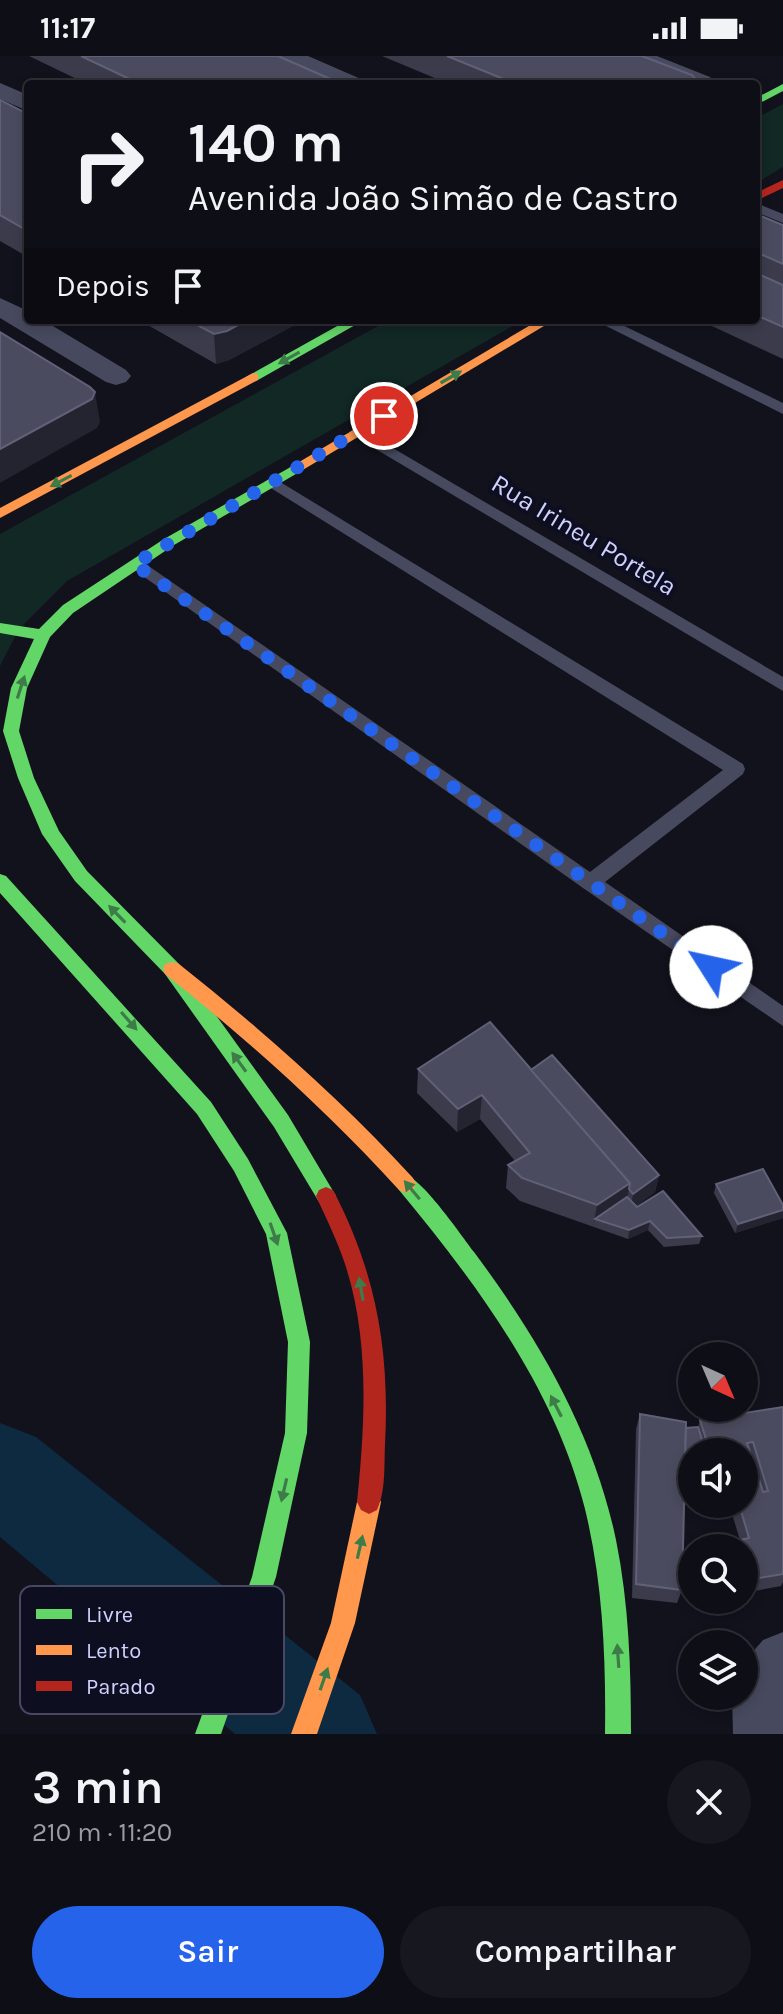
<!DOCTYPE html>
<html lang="pt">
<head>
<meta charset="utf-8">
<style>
  :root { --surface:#0e0e16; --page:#17171f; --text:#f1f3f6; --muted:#9b9ca1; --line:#2e2e35; --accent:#2563eb }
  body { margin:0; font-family:Karla,sans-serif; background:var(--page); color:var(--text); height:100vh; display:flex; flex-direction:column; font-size:30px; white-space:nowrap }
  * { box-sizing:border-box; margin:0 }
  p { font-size:26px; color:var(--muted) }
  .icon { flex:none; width:44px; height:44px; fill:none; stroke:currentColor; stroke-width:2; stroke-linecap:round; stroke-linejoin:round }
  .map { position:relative; height:1678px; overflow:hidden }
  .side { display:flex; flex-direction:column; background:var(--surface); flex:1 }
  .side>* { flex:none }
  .guide { position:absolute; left:24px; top:24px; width:736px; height:244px; border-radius:8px; box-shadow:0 4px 12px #0003,0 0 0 2px var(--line); background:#0e0e16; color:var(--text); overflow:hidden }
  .needle { width:52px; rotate:136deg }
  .buttons { position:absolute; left:678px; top:1286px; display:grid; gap:16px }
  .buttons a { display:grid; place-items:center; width:80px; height:80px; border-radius:50%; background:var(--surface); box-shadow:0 4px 12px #0003,0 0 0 2px var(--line); font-size:40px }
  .pin { position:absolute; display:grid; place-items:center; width:68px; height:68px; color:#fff; margin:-34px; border:4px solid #fff; border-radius:50%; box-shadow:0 2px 8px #0007 }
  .me { position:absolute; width:88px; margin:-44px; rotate:305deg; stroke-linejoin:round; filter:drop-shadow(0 0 6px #0008) }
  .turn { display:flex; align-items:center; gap:28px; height:168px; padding:0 32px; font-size:36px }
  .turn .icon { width:104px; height:104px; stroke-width:2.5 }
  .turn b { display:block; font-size:56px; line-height:68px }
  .then { display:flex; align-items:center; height:76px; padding:0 32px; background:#0003; gap:16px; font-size:30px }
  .round { display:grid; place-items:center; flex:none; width:84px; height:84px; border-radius:42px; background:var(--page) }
  .overview { display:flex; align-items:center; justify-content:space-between; height:136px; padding:0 32px }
  h1 { font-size:48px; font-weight:600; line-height:60px }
  .cta { display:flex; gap:16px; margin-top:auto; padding:16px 32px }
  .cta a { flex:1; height:92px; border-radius:48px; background:var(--accent); color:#fff; font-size:32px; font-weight:600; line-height:92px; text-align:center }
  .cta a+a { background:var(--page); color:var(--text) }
  .status { display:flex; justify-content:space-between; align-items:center; height:56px; padding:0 40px; background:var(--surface); direction:ltr }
  .status svg { height:22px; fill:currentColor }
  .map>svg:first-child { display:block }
  .green { fill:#112825 }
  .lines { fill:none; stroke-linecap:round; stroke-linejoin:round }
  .river { fill:#0e2a41; fill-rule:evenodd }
  .lane { fill:#474a5e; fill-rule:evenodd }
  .street { fill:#474a5e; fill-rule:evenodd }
  .fast { fill:#63d668; fill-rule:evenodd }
  .slow { fill:#ff974d; fill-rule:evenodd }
  .jam { fill:#b3261e; fill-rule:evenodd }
  .wall { fill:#3b3b4c }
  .shaded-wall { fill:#242431 }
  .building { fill:#4b4b5f; stroke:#606078; stroke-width:2; fill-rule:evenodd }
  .oneway { fill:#3d7c48 }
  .route { stroke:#2563eb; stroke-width:14; stroke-dasharray:0 25.2 }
  .labels { text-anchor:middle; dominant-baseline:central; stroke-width:8; stroke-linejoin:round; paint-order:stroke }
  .street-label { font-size:26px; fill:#cfd1fe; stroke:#0e0e21 }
  .key { fill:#0e0e21; stroke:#484863; stroke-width:2 }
  .key-label { font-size:22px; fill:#cfd1fe }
</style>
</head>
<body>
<div class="status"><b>11:17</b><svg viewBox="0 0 49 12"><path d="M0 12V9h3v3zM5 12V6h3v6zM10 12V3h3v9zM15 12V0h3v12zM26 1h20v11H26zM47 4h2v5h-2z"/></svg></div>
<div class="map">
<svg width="783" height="1678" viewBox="0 0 783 1678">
  <rect width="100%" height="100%" fill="#12121d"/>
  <g class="green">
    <path d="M783 48V111L756 127V62Z"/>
    <path d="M389 264H523L67 525 19 573 0 610V478Z"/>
  </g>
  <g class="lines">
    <path class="river" d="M0 1367 36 1381 360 1639 377 1678H235L0 1481Z"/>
    <g class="lane">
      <path d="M756 147 783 158V167L756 156Z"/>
      <path d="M594 264H612L783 347V358Z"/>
      <path d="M357 371 783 621V635L352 379 349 376Z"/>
      <path d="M272 421 743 708 745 713 743 718 605 826 783 950V970L583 832 126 508 134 503 140 504 590 816 723 714 266 429 264 426Z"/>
    </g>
    <g class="street">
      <path d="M278 0H308L361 23 365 28H333L281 5Z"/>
      <path d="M625 0H657L710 21 714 26 686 28 628 5Z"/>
      <path d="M0 27 28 39V55L0 43Z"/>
      <path d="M0 242 28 255V264H43L126 314 131 320 126 326 116 329 106 326 0 262Z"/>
      <path d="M783 1576V1678H733L732 1640H744V1606L763 1584Z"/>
    </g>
    <g class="fast">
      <path d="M783 28V35L756 49V42Z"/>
      <path d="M348 264H364L258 324 253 325 246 321Z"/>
      <path d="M296 408 303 412 301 415 174 489 73 557 50 581 27 632 19 675 34 722 59 775 87 815 179 908 288 1059 336 1140 333 1146 326 1149 319 1146 274 1071 165 918 75 825 42 778 18 722 3 675 11 632 34 583 0 577V567L39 573 63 549 164 483Z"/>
      <path d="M0 818 6 820 211 1046 248 1103 287 1177 310 1286 307 1377 276 1521 221 1678H195L252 1521 285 1377 288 1286 266 1178 234 1115 197 1058 0 837Z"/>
      <path d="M406 1119C424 1125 461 1179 474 1196 538 1282 594 1377 616 1484 629 1548 631 1613 631 1678H605C606 1603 603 1527 585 1453 555 1333 477 1228 399 1134L396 1128 399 1122Z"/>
    </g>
    <g class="slow">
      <path d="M539 264H554L301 415 296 416 289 412Z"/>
      <path d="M253 317 258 318V324L0 462V452Z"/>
      <path d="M172 906 179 908C262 974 341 1043 413 1122L416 1128 413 1134 406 1137 399 1134C327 1055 249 985 165 918L163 913 165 908Z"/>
      <path d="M369 1434 377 1438 381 1446 355 1567 317 1678H291L331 1567 357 1446 361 1438Z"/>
    </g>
    <g class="jam">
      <path d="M783 124V132L756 145V137Z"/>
      <path d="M326 1131 333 1134C376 1216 390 1295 385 1388 384 1409 386 1435 377 1454L369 1458 361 1454 357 1446C365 1368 370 1284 345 1208 337 1184 326 1162 316 1140L319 1134Z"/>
    </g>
  </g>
  <g class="wall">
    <path d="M29 0H278L342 28H87Z"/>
    <path d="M382 0H642L699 27 449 28Z"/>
    <path d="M0 44 28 58V201L0 185Z"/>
    <path d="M756 158 783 169V303L699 264H756Z"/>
    <path d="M139 264H304L229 304 216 308Z"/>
    <path d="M418 1013 531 1014 659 1119 655 1136 636 1150 702 1180 699 1188 664 1191 648 1174 628 1183 520 1145 506 1132 508 1109 515 1105 480 1063 457 1076 417 1037Z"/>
    <path d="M716 1128 783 1162 735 1177 714 1137Z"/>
    <path d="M783 1351V1526L781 1530 744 1537V1492H733L736 1485 740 1484 729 1448H744V1396H692V1448H727L717 1449H684L682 1534 677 1547 632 1542 636 1373 640 1358 686 1372 698 1371 700 1364Z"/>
  </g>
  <g class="shaded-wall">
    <path d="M247 264H304L229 304 216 308 214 278Z"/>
    <path d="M95 336 100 366 97 372 0 427V393Z"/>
    <path d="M482 1039 480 1063 457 1076 458 1053Z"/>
    <path d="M659 1119 655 1136 630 1155 633 1138Z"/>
    <path d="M630 1127 626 1150 595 1163 593 1171 597 1149Z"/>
    <path d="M783 1154V1162L735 1177 738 1168Z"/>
    <path d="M650 1165 648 1174 628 1183 629 1174Z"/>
  </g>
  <g class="building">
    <path d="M81 0H278L342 28H140Z"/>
    <path d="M447 0H642L692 19 699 27 516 28Z"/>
    <path d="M0 44 28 58V175L0 159Z"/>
    <path d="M756 158 783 169V208L756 196Z"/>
    <path d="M756 217 783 229V271L756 259Z"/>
    <path d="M188 264H247L227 275 214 278Z"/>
    <path d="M0 276 90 331 95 336 92 343 0 393Z"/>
    <path d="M490 966 630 1127 597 1149 522 1122 508 1109 530 1097 482 1039 458 1053 418 1013Z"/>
    <path d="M552 999 659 1119 633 1138 629 1133 630 1127 531 1014Z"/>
    <path d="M763 1113 783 1149V1154L738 1168 716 1128Z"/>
    <path d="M663 1135 702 1180 667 1182 650 1165 629 1174 595 1163 627 1141 637 1151Z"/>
    <path d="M783 1351V1518L747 1524 744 1512V1492H738L736 1485 749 1482 739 1448H744V1396H710L700 1364ZM753 1386 768 1435 763 1436 747 1387Z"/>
    <path d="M640 1358 686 1366 682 1534 636 1528Z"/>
    <path d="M698 1371 706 1396H692V1441H684L686 1372Z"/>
  </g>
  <defs><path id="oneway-solid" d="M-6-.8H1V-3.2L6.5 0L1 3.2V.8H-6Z" transform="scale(2)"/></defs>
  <g class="oneway">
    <use href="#oneway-solid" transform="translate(289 302) rotate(151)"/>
    <use href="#oneway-solid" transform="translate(451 321) rotate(-30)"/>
    <use href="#oneway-solid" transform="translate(61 425) rotate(152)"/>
    <use href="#oneway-solid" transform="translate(21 631) rotate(-72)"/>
    <use href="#oneway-solid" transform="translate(117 858) rotate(-134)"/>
    <use href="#oneway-solid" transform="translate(129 965) rotate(49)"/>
    <use href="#oneway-solid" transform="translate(239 1006) rotate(-126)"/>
    <use href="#oneway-solid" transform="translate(412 1134) rotate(-130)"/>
    <use href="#oneway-solid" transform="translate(274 1178) rotate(71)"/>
    <use href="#oneway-solid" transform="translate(361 1233) rotate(-100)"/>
    <use href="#oneway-solid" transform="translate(556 1350) rotate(-117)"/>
    <use href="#oneway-solid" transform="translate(284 1434) rotate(103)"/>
    <use href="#oneway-solid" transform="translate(360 1491) rotate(-77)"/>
    <use href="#oneway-solid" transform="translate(618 1600) rotate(-94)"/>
    <use href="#oneway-solid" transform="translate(324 1623) rotate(-71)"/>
  </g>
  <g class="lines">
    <path class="route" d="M384 360 134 508 711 911"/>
  </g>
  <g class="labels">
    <g class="street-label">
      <text transform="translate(584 479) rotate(31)">Rua Irineu Portela</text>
    </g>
  </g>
  <rect x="20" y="1530" width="264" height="128" rx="12" class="key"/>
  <rect x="36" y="1553" width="36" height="10" fill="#63d668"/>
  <rect x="36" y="1589" width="36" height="10" fill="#ff974d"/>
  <rect x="36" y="1625" width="36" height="10" fill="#b3261e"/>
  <g class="key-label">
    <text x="86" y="1566">Livre</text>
    <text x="86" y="1602">Lento</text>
    <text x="86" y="1638">Parado</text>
  </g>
</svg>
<div class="buttons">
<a><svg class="needle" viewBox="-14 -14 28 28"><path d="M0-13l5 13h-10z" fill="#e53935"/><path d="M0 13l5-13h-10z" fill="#9b9ca1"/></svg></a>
<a><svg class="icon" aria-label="sound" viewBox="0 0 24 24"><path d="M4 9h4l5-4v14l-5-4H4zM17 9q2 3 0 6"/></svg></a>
<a><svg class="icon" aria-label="search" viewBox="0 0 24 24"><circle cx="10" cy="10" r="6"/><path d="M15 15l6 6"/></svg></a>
<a><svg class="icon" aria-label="layers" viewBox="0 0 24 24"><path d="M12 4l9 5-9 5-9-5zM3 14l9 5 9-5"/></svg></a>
</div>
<div class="pin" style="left:384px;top:360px;background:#d93025"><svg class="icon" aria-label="arrive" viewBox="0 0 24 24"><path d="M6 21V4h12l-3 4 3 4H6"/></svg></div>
<svg class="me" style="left:711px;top:911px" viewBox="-20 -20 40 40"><circle r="19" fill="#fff"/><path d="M0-13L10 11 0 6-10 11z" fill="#2563eb"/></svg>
<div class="guide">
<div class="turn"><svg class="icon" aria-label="right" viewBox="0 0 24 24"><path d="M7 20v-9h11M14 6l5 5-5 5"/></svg><div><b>140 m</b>Avenida João Simão de Castro</div></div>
<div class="then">Depois<svg class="icon" aria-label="arrive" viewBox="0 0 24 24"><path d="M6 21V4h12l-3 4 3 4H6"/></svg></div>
</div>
</div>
<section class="side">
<div class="overview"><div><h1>3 min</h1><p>210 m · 11:20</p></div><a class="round"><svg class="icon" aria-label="close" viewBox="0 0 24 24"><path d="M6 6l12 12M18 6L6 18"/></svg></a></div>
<div class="cta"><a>Sair</a><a>Compartilhar</a></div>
</section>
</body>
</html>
